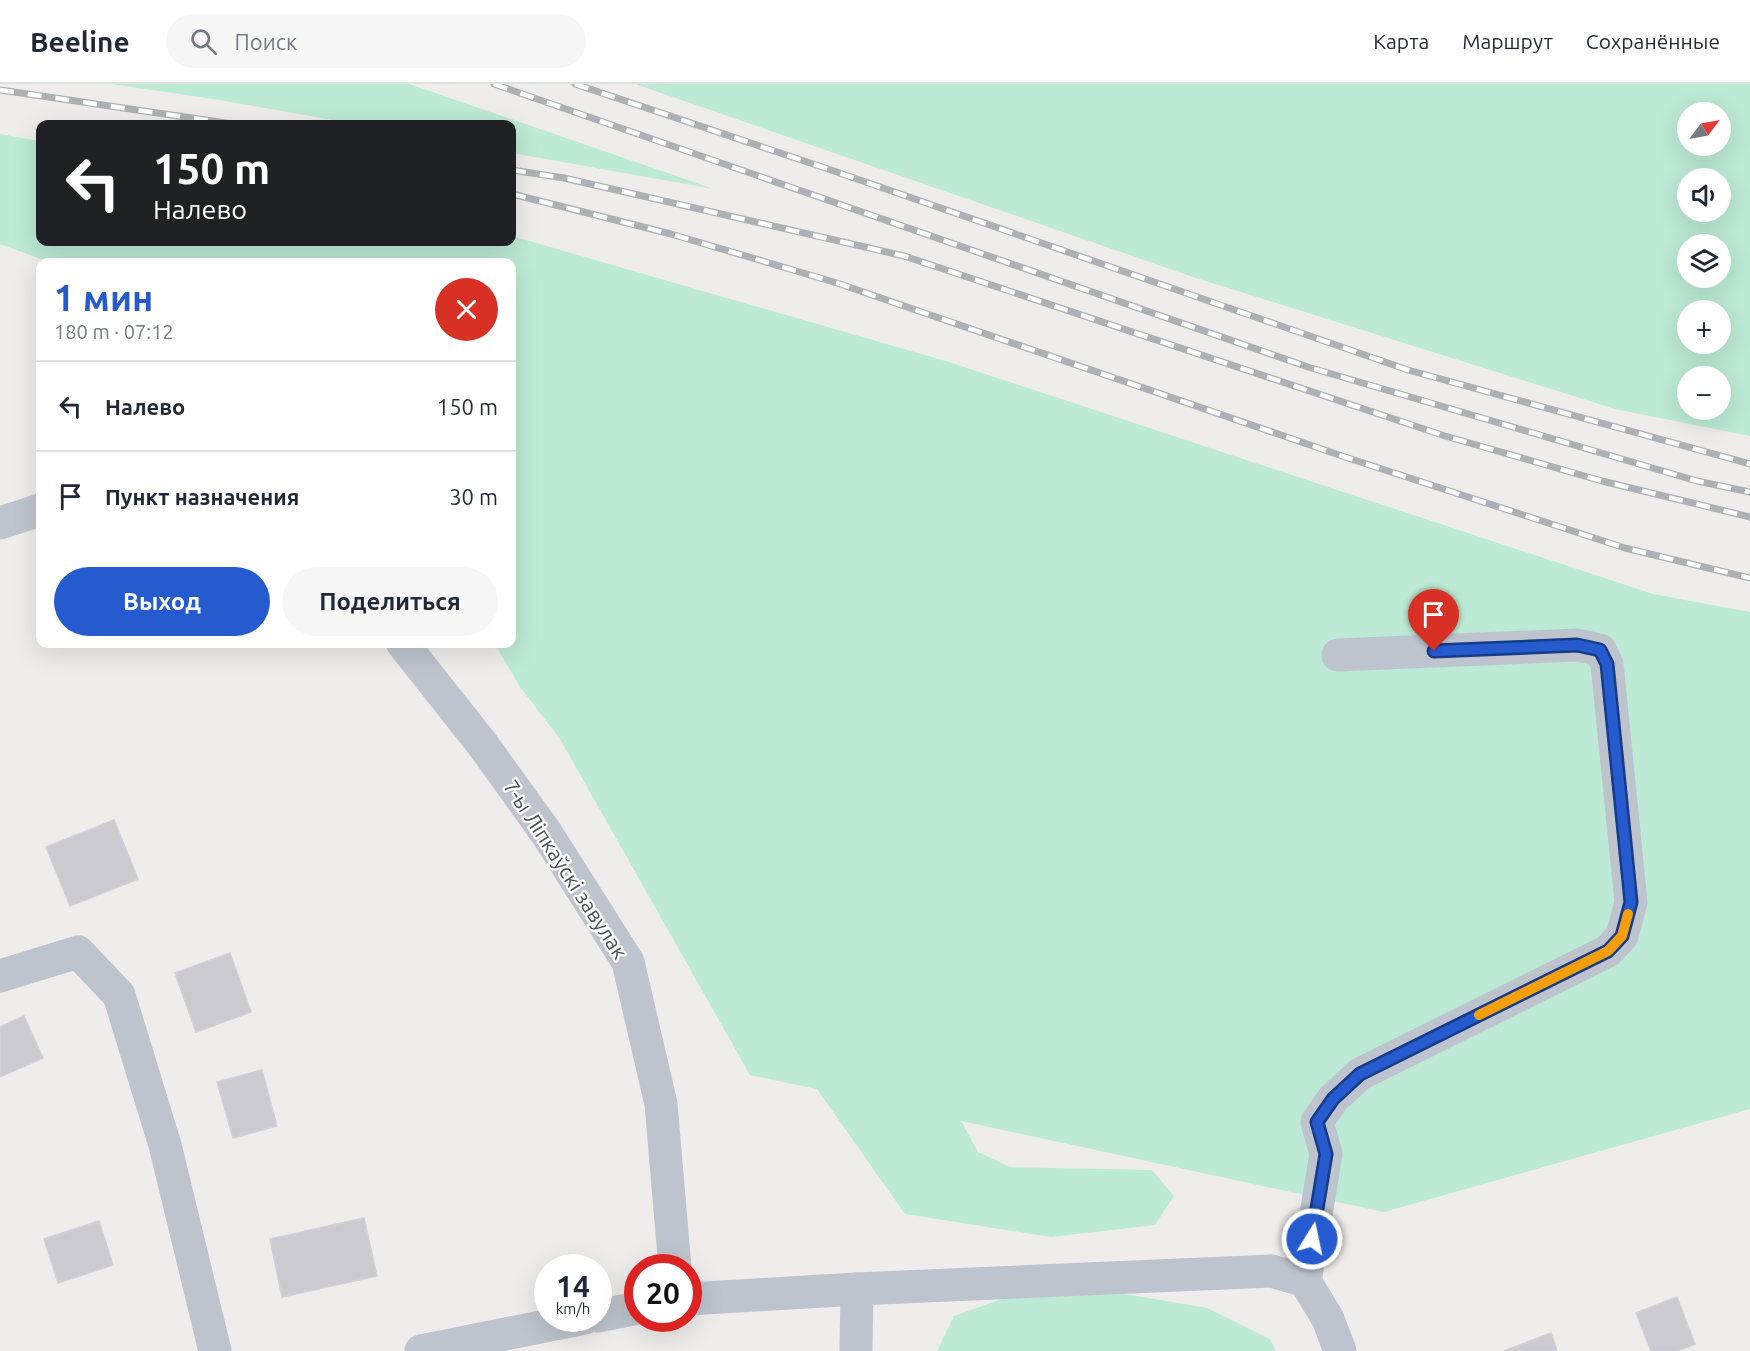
<!DOCTYPE html>
<html lang="ru">
<head>
<meta charset="utf-8">
<style>
  :root { --surface:#fff; --page:#f6f6f7; --text:#1f2937; --muted:#747a83; --line:#e0e1e3; --accent:#255bcf }
  body { margin:0; font-family:Ubuntu,sans-serif; background:var(--page); color:var(--text); height:100vh; display:flex; flex-direction:column; font-size:22px; white-space:nowrap }
  * { box-sizing:border-box; margin:0 }
  p { font-size:20px; color:var(--muted) }
  .icon { flex:none; width:33px; height:33px; fill:none; stroke:currentColor; stroke-width:2; stroke-linecap:round; stroke-linejoin:round }
  .map { position:relative; flex:1; overflow:hidden }
  .details { position:absolute; left:36px; top:174px; width:480px; height:390px; display:flex; flex-direction:column; background:var(--surface); border-radius:12px; box-shadow:0 6px 24px #0002 }
  .details>* { flex:none }
  .hud { position:absolute; left:36px; top:36px; width:480px; height:126px; border-radius:12px; box-shadow:0 6px 24px #0002; background:#202124; color:#fff; overflow:hidden }
  .needle { width:39px; rotate:58deg }
  .buttons { position:absolute; left:1677px; top:18px; display:grid; gap:12px }
  .buttons a { display:grid; place-items:center; width:54px; height:54px; border-radius:50%; background:var(--surface); box-shadow:0 6px 24px #0002; font-size:30px }
  .speed { position:absolute; left:534px; top:1170px; display:flex; gap:12px; font-size:30px; font-weight:700; text-align:center }
  .speed>* { display:grid; place-content:center; width:78px; height:78px; border-radius:50%; background:var(--surface); box-shadow:0 6px 24px #0002; line-height:1 }
  .speed small { font-size:15px; font-weight:400 }
  .speed .limit { border:9px solid #d22; background:#fff; color:#111 }
  .pin { position:absolute; display:grid; place-items:center; width:51px; height:51px; color:#fff; margin:-62px -26px; border-radius:50% 50% 50% 0; rotate:-45deg; box-shadow:0 0 6px #0007 }
  .pin .icon { rotate:45deg }
  .me { position:absolute; width:66px; margin:-33px; rotate:10deg; stroke-linejoin:round; filter:drop-shadow(0 0 4px #0008) }
  .turn { display:flex; align-items:center; gap:21px; height:126px; padding:0 18px; font-size:27px }
  .turn .icon { width:78px; height:78px; stroke-width:2.5 }
  .turn b { display:block; font-size:42px; line-height:51px }
  .round { display:grid; place-items:center; flex:none; width:63px; height:63px; border-radius:32px; background:var(--page) }
  .headline { display:flex; align-items:center; justify-content:space-between; height:102px; padding:0 18px }
  h1 { font-size:36px; font-weight:700; line-height:45px; color:var(--accent) }
  .primary-button { display:flex; gap:12px; margin-top:auto; padding:12px 18px }
  .primary-button a { flex:1; height:69px; border-radius:36px; background:var(--accent); color:#fff; font-size:24px; font-weight:700; line-height:69px; text-align:center }
  .primary-button a+a { background:var(--page); color:var(--text) }
  ul { padding:0; list-style:none }
  li { display:flex; align-items:center; gap:18px; height:90px; padding:0 18px; border-top:2px solid var(--line) }
  li div { flex:1 }
  li b { display:block; font-size:22px }
  li em { font-style:normal }
  header { display:flex; align-items:center; gap:36px; box-sizing:border-box; height:84px; padding:0 30px; background:var(--surface); border-bottom:2px solid var(--line) }
  header strong { font-size:28px }
  nav { display:flex; gap:33px; margin-inline-start:auto; font-size:21px }
  .search { width:420px; height:54px; background:var(--page); display:flex; align-items:center; gap:15px; box-sizing:border-box; padding:0 21px; border-radius:33px; color:var(--muted); font-size:22px }
  .map>svg:first-child { display:block }
  .green { fill:#bcead4; fill-rule:evenodd }
  .building { fill:#cacad0; stroke:#d0d1d7; stroke-width:1.5 }
  .lines { fill:none; stroke-linecap:round; stroke-linejoin:round }
  .minor { stroke:#bec4cd; stroke-width:33 }
  .rail-casing { stroke:#aeb0b6; stroke-width:7 }
  .rail { stroke:#fff; stroke-width:4.5; stroke-dasharray:14; stroke-linecap:butt }
  .route-casing { stroke:#183b87; stroke-width:15 }
  .route { stroke:#255bcf; stroke-width:10 }
  .slow { stroke:#f59e0b; stroke-width:10 }
  .labels { text-anchor:middle; dominant-baseline:central; stroke-width:4.5; stroke-linejoin:round; paint-order:stroke }
  .street-label { font-size:21px; fill:#464d58; stroke:#fff }
</style>
</head>
<body>
<header>
<strong>Beeline</strong>
<div class="search"><svg class="icon" aria-label="search" viewBox="0 0 24 24"><circle cx="10" cy="10" r="6"/><path d="M15 15l6 6"/></svg>Поиск</div>
<nav><a>Карта</a><a>Маршрут</a><a>Сохранённые</a></nav>
</header>
<div class="map">
<svg width="1750" height="1267" viewBox="0 0 1750 1267">
  <rect width="100%" height="100%" fill="#efecec"/>
  <g class="green">
    <path d="M111 0H409L714 105 512 69V40H355L220 16Z"/>
    <path d="M635 0H1750V352L1615 325 1193 193ZM1688 28H1720V62H1688ZM1720 94V128H1688V94ZM1720 160V194H1688V160ZM1688 226H1720V260H1688ZM1688 292H1720V326H1688Z"/>
    <path d="M0 50 40 57V158H512V152L949 278 1653 510 1750 528V1025L1384 1128 961 1037 978 1068 1010 1083 1152 1086 1174 1112 1155 1141 1051 1153 905 1130 817 1005 750 991 560 655 520 603 495 560H512V178H49L0 160Z"/>
    <path d="M1096 1205 1207 1224 1270 1255 1276 1267H937L954 1232 1024 1207Z"/>
  </g>
  <g class="building">
    <path d="M114 736 138 795 70 822 46 763Z"/>
    <path d="M230 869 251 928 196 948 175 889Z"/>
    <path d="M24 932 43 974 0 993V943Z"/>
    <path d="M262 986 277 1042 233 1054 217 998Z"/>
    <path d="M364 1134 377 1192 282 1213 270 1155Z"/>
    <path d="M99 1137 113 1181 58 1199 44 1155Z"/>
    <path d="M1677 1213 1695 1260 1678 1267H1651L1636 1229Z"/>
    <path d="M1551 1249 1557 1267H1504Z"/>
  </g>
  <g class="lines">
    <g class="minor">
      <path d="M0 439 40 426"/>
      <path d="M403 560 483 661 547 750 628 878 661 1020 675 1184"/>
      <path d="M0 892 78 868 119 911 165 1061 215 1267"/>
      <path d="M1305 1197 1326 1070 1317 1038 1333 1015 1360 990 1608 867 1622 852 1631 818 1607 580 1600 566 1577 561 1338 571"/>
      <path d="M688 1215 857 1205 1272 1187 1305 1197 1328 1235 1340 1267"/>
      <path d="M598 1232 638 1224"/>
      <path d="M421 1267 585 1234"/>
      <path d="M856 1267 857 1205"/>
    </g>
    <g class="rail-casing">
      <g id="rail">
        <path d="M494 0 1308 283 1697 397 1750 408"/>
        <path d="M575 0 831 86 1408 286 1750 380"/>
        <path d="M0 6 233 40"/>
        <path d="M512 86 564 94 904 172 1445 352 1602 397 1750 433"/>
        <path d="M512 110 671 150 837 199 1345 373 1625 464 1750 494"/>
      </g>
    </g>
    <use href="#rail" class="rail"/>
  </g>
  <g class="lines">
    <g class="route-casing">
      <path id="route" d="M1312 1155 1326 1070 1317 1038 1333 1015 1360 990 1608 867 1622 852 1631 818 1607 580 1600 566 1577 561 1434 567"/>
    </g>
    <use href="#route" class="route"/>
    <path class="slow" d="M1479 931 1608 867 1622 852 1628 830"/>
  </g>
  <g class="labels">
    <g class="street-label">
      <text transform="translate(566 785) rotate(57)">7-ы Ліпкаўскі завулак</text>
    </g>
  </g>
</svg>
<div class="buttons">
<a><svg class="needle" viewBox="-14 -14 28 28"><path d="M0-13l5 13h-10z" fill="#e53935"/><path d="M0 13l5-13h-10z" fill="#747a83"/></svg></a>
<a><svg class="icon" aria-label="sound" viewBox="0 0 24 24"><path d="M4 9h4l5-4v14l-5-4H4zM17 9q2 3 0 6"/></svg></a>
<a><svg class="icon" aria-label="layers" viewBox="0 0 24 24"><path d="M12 4l9 5-9 5-9-5zM3 14l9 5 9-5"/></svg></a>
<a>+</a>
<a>−</a>
</div>
<div class="speed"><div>14<small>km/h</small></div><div class="limit">20</div></div>
<div class="pin" style="left:1434px;top:567px;background:#d93025"><svg class="icon" aria-label="arrive" viewBox="0 0 24 24"><path d="M6 21V4h12l-3 4 3 4H6"/></svg></div>
<svg class="me" style="left:1312px;top:1155px" viewBox="-20 -20 40 40"><circle r="17" fill="#255bcf" stroke="#fff" stroke-width="3"/><path d="M0-11L8 9 0 5-8 9z" fill="#fff"/></svg>
<div class="hud">
<div class="turn"><svg class="icon" aria-label="left" viewBox="0 0 24 24"><path d="M17 20v-9H6M10 6l-5 5 5 5"/></svg><div><b>150 m</b>Налево</div></div>
</div>
<section class="details">
<div class="headline"><div><h1>1 мин</h1><p>180 m · 07:12</p></div><a class="round" style="background:#d93025;color:#fff"><svg class="icon" aria-label="close" viewBox="0 0 24 24"><path d="M6 6l12 12M18 6L6 18"/></svg></a></div>
<ul>
<li><svg class="icon" aria-label="left" viewBox="0 0 24 24"><path d="M17 20v-9H6M10 6l-5 5 5 5"/></svg><div><b>Налево</b></div><em>150 m</em></li>
<li><svg class="icon" aria-label="arrive" viewBox="0 0 24 24"><path d="M6 21V4h12l-3 4 3 4H6"/></svg><div><b>Пункт назначения</b></div><em>30 m</em></li>
</ul>
<div class="primary-button"><a>Выход</a><a>Поделиться</a></div>
</section>
</div>
</body>
</html>
